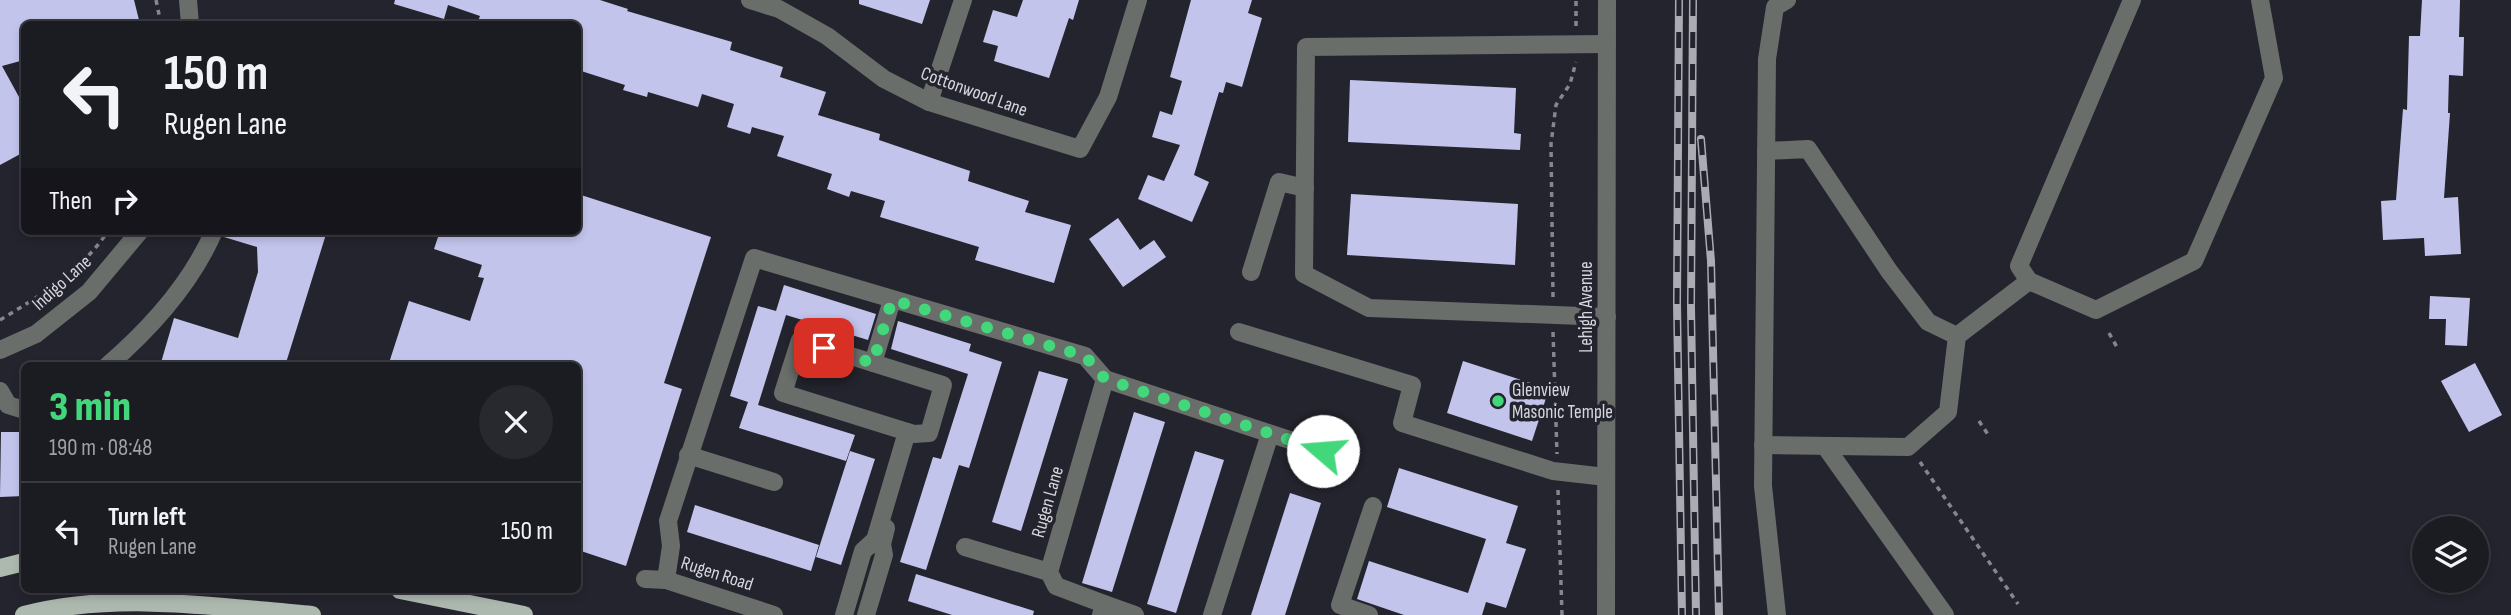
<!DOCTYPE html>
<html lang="en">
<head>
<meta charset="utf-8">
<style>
  :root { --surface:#1b1b22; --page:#28282f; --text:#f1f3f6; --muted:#a0a1a5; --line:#393940; --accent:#43d77b }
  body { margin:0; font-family:"Sofia Sans Condensed",sans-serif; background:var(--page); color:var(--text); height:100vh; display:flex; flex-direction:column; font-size:26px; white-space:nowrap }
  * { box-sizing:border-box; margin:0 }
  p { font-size:23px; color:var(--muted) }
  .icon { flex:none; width:38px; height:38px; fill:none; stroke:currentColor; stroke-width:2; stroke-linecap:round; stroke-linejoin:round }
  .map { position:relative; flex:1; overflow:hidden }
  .sheet { position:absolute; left:21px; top:362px; width:560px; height:231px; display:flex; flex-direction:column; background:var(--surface); border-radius:10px; box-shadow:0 4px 10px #0003,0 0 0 2px var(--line) }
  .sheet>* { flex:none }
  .guide { position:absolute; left:21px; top:21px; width:560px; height:214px; border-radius:10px; box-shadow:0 4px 10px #0003,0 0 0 2px var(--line); background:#1b1b22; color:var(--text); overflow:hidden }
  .tools { position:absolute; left:2412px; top:516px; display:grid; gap:14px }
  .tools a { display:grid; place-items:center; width:77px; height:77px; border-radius:50%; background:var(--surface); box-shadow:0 4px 10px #0003,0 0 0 2px var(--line); font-size:35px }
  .pin { position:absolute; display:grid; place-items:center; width:60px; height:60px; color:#fff; margin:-30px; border-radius:14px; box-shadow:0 4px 10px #0006 }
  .me { position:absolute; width:77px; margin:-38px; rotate:288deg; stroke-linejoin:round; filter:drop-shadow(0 0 5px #0008) }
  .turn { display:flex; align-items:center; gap:24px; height:147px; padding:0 28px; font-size:32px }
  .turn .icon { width:91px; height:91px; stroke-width:2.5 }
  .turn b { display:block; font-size:49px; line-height:60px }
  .then { display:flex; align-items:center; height:66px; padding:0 28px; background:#0003; gap:14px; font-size:26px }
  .round { display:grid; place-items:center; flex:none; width:74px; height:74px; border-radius:37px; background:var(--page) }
  .headline { display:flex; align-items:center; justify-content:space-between; height:119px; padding:0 28px }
  h1 { font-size:42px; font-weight:800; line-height:52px; color:var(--accent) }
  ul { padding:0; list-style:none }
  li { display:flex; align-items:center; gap:21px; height:98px; padding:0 28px; border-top:2px solid var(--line) }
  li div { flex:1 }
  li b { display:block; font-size:26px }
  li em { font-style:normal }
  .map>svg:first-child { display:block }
  .building { fill:#c3c4ec }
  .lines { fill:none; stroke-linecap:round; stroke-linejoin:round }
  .path { stroke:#85868e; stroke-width:3.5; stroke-dasharray:5 5; stroke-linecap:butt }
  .minor { stroke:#696e6a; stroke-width:18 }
  .major { stroke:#adb8af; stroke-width:18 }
  .rail-casing { stroke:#aaabb3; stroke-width:8 }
  .rail { stroke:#24242e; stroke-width:5; stroke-dasharray:16; stroke-linecap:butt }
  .route { stroke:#43d77b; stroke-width:12; stroke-dasharray:0 21.6 }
  .poi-dot { fill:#43d77b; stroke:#24242e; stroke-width:2.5 }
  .labels { text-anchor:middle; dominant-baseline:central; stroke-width:7; stroke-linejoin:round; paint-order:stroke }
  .street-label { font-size:19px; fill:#d6d7de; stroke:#24242e }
  .poi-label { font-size:19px; fill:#d6d7de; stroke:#24242e; text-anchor:start }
</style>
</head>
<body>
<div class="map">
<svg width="2511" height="615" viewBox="0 0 2511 615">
  <rect width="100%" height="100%" fill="#24242e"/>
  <g class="building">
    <path d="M0 0H134L140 24H24V60L2 66 24 106V152L0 165Z"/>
    <path d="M395 0H600L628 9 627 11 732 42 730 50 783 67 780 77 826 92 818 115 880 134 879 140 970 171 968 181 1029 201 1025 212 1071 225 1054 283 975 260 979 247 880 217 885 201 851 191 849 197 827 189 832 174 777 156 784 136 752 127 750 134 727 127 734 104 702 94 698 107 648 92 647 97 623 90 625 85 578 70V24H477L480 16 448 5 444 19 394 4Z"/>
    <path d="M859 0H930L922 24 859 4Z"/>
    <path d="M1023 0H1079L1073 20 1069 18 1049 78 994 61 998 46 983 42 993 10 1017 17Z"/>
    <path d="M1191 0H1252L1248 13 1262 18 1242 87 1226 82 1223 93 1219 92 1194 175 1209 182 1192 222 1138 199 1148 175 1164 181 1180 145 1152 137 1160 111 1172 115 1182 81 1170 77Z"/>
    <path d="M2422 0H2460L2459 37H2464L2463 76 2449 75 2448 113H2450L2444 198 2458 197 2461 254 2425 256 2424 238 2383 240 2381 201 2396 200 2403 109 2407 110 2409 36H2420Z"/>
    <path d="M1350 80 1516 88 1514 133 1521 134 1520 150 1348 142Z"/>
    <path d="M578 194 711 237 664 383 682 389 626 566 578 550V366H388L409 301 470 321 484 278 478 277 482 265 434 249 440 231H578Z"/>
    <path d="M1351 194 1518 204 1515 265 1347 255Z"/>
    <path d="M1118 218 1140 250 1154 240 1166 257 1123 287 1089 239Z"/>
    <path d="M225 231H327L285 366H160L174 318 238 338 258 272 257 247 224 237Z"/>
    <path d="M784 285 876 314 868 340 786 315 758 405 855 435 846 461 739 428 748 402 730 396 758 306 776 311Z"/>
    <path d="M2430 296 2470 298 2467 346 2445 345 2446 319H2429Z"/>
    <path d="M898 321 971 344 969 351 1002 362 969 468 959 465 926 570 900 562 933 457 941 459 968 374 891 349Z"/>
    <path d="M1463 361 1549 389 1532 441 1447 413Z"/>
    <path d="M2475 363 2502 415 2469 432 2441 381Z"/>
    <path d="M1039 371 1068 379 1021 531 992 522Z"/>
    <path d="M1134 412 1165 422 1112 592 1082 583Z"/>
    <path d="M1 432H24V496L0 497Z"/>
    <path d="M850 451 875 459 841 565 816 557Z"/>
    <path d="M1195 451 1224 460 1176 613 1147 604Z"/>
    <path d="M1399 468 1518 506 1506 543 1526 549 1506 608 1486 602 1482 615H1404L1357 599 1369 561 1468 593 1486 539 1387 507Z"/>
    <path d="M1290 493 1321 503 1285 615H1251Z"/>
    <path d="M695 505 819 545 811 571 687 532Z"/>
    <path d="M916 574 1034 611 1033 615H952L908 601Z"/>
  </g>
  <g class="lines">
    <g class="path">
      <path d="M156 0 161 24"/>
      <path d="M1576 26V0"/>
      <path d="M1553 297 1551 144 1556 105 1570 84 1576 62"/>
      <path d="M0 320C41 295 81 272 108 231"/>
      <path d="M1553 332 1557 454"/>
      <path d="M2109 333 2118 349"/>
      <path d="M1979 421 1989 436"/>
      <path d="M1920 462 2018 604"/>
      <path d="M1558 490 1562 615"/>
    </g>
    <g class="minor">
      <path d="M188 0 190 24"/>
      <path d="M750 0 779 9 827 36 884 79 929 102 1080 149 1108 97 1138 0"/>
      <path d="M2132 0 2019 266 2029 281 2096 310 2194 261 2274 78 2260 0"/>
      <path d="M929 102 963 0"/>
      <path d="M1766 151 1808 149 1889 271 1928 322 1957 336"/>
      <path d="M1251 272 1279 182 1305 188"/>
      <path d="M1607 317 1369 308 1304 274 1306 47 1607 44"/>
      <path d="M1239 332 1412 385 1402 423 1553 471 1606 477"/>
      <path d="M800 340 943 385 929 433 914 434 783 393Z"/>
      <path d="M0 350 36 334 89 292 140 231"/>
      <path d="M873 363 892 300"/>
      <path d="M107 366C150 329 191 284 214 231"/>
      <path d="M0 391 8 405 24 410"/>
      <path d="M1763 445 1908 447 1948 412 1957 336 2029 281"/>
      <path d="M1825 446 1945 615"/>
      <path d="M688 455 774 482"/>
      <path d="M965 547 1049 572"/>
      <path d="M645 579 666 580 774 615"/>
      <path d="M666 580 671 546 668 521 754 258 1085 356 1105 379 1323 451"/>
      <path d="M1104 604 1135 615"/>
      <path d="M844 615 863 551 875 540 907 432"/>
      <path d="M866 615 884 555 882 544 886 528"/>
      <path d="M1101 615 1104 604 1056 586 1049 572 1105 379"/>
      <path d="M1212 615 1270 434"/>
      <path d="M1369 615 1340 605 1373 506"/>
      <path d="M1606 615 1607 0"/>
      <path d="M1777 615 1763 486 1767 59 1775 7 1787 0"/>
    </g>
    <g class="major">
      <path d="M0 568 24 562"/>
      <path d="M400 590 524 615"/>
      <path d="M24 615C117 591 218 607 312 615"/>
    </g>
    <g class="rail-casing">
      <g id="rail">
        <path d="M1679 0 1677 303 1682 615"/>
        <path d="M1693 0 1691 307 1696 615"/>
        <path d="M1701 139 1711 261 1719 615"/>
      </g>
    </g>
    <use href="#rail" class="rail"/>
  </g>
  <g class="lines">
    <path class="route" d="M824 348 873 363 892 300 1085 356 1105 379 1323 451"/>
  </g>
  <circle class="poi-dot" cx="1498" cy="401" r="7"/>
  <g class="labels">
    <g class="street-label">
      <text transform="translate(974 92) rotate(20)">Cottonwood Lane</text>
      <text transform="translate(62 283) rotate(-42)">Indigo Lane</text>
      <text transform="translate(1586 307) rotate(-90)">Lehigh Avenue</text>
      <text transform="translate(1048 502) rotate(-74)">Rugen Lane</text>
      <text transform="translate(717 574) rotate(18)">Rugen Road</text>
    </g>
    <g class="poi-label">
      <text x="1512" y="390">Glenview<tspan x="1512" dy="22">Masonic Temple</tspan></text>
    </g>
  </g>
</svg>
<div class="tools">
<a><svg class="icon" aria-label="layers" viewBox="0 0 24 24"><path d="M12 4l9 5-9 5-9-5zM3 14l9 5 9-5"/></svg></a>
</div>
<div class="pin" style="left:824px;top:348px;background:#d93025"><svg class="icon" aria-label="arrive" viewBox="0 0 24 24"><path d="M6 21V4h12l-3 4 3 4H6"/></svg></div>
<svg class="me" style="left:1323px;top:451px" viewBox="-20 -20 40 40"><circle r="19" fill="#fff"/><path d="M0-13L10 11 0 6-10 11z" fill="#43d77b"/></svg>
<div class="guide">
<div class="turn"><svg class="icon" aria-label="left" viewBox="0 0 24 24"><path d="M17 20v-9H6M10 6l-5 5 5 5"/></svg><div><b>150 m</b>Rugen Lane</div></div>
<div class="then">Then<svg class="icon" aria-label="right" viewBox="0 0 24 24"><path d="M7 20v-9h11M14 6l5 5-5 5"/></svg></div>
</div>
<section class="sheet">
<div class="headline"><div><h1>3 min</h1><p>190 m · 08:48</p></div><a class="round"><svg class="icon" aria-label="close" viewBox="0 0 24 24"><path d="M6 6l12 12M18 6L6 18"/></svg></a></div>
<ul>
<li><svg class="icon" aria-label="left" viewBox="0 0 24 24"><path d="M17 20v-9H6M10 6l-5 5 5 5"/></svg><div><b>Turn left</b><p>Rugen Lane</p></div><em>150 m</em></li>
</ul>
</section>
</div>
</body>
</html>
